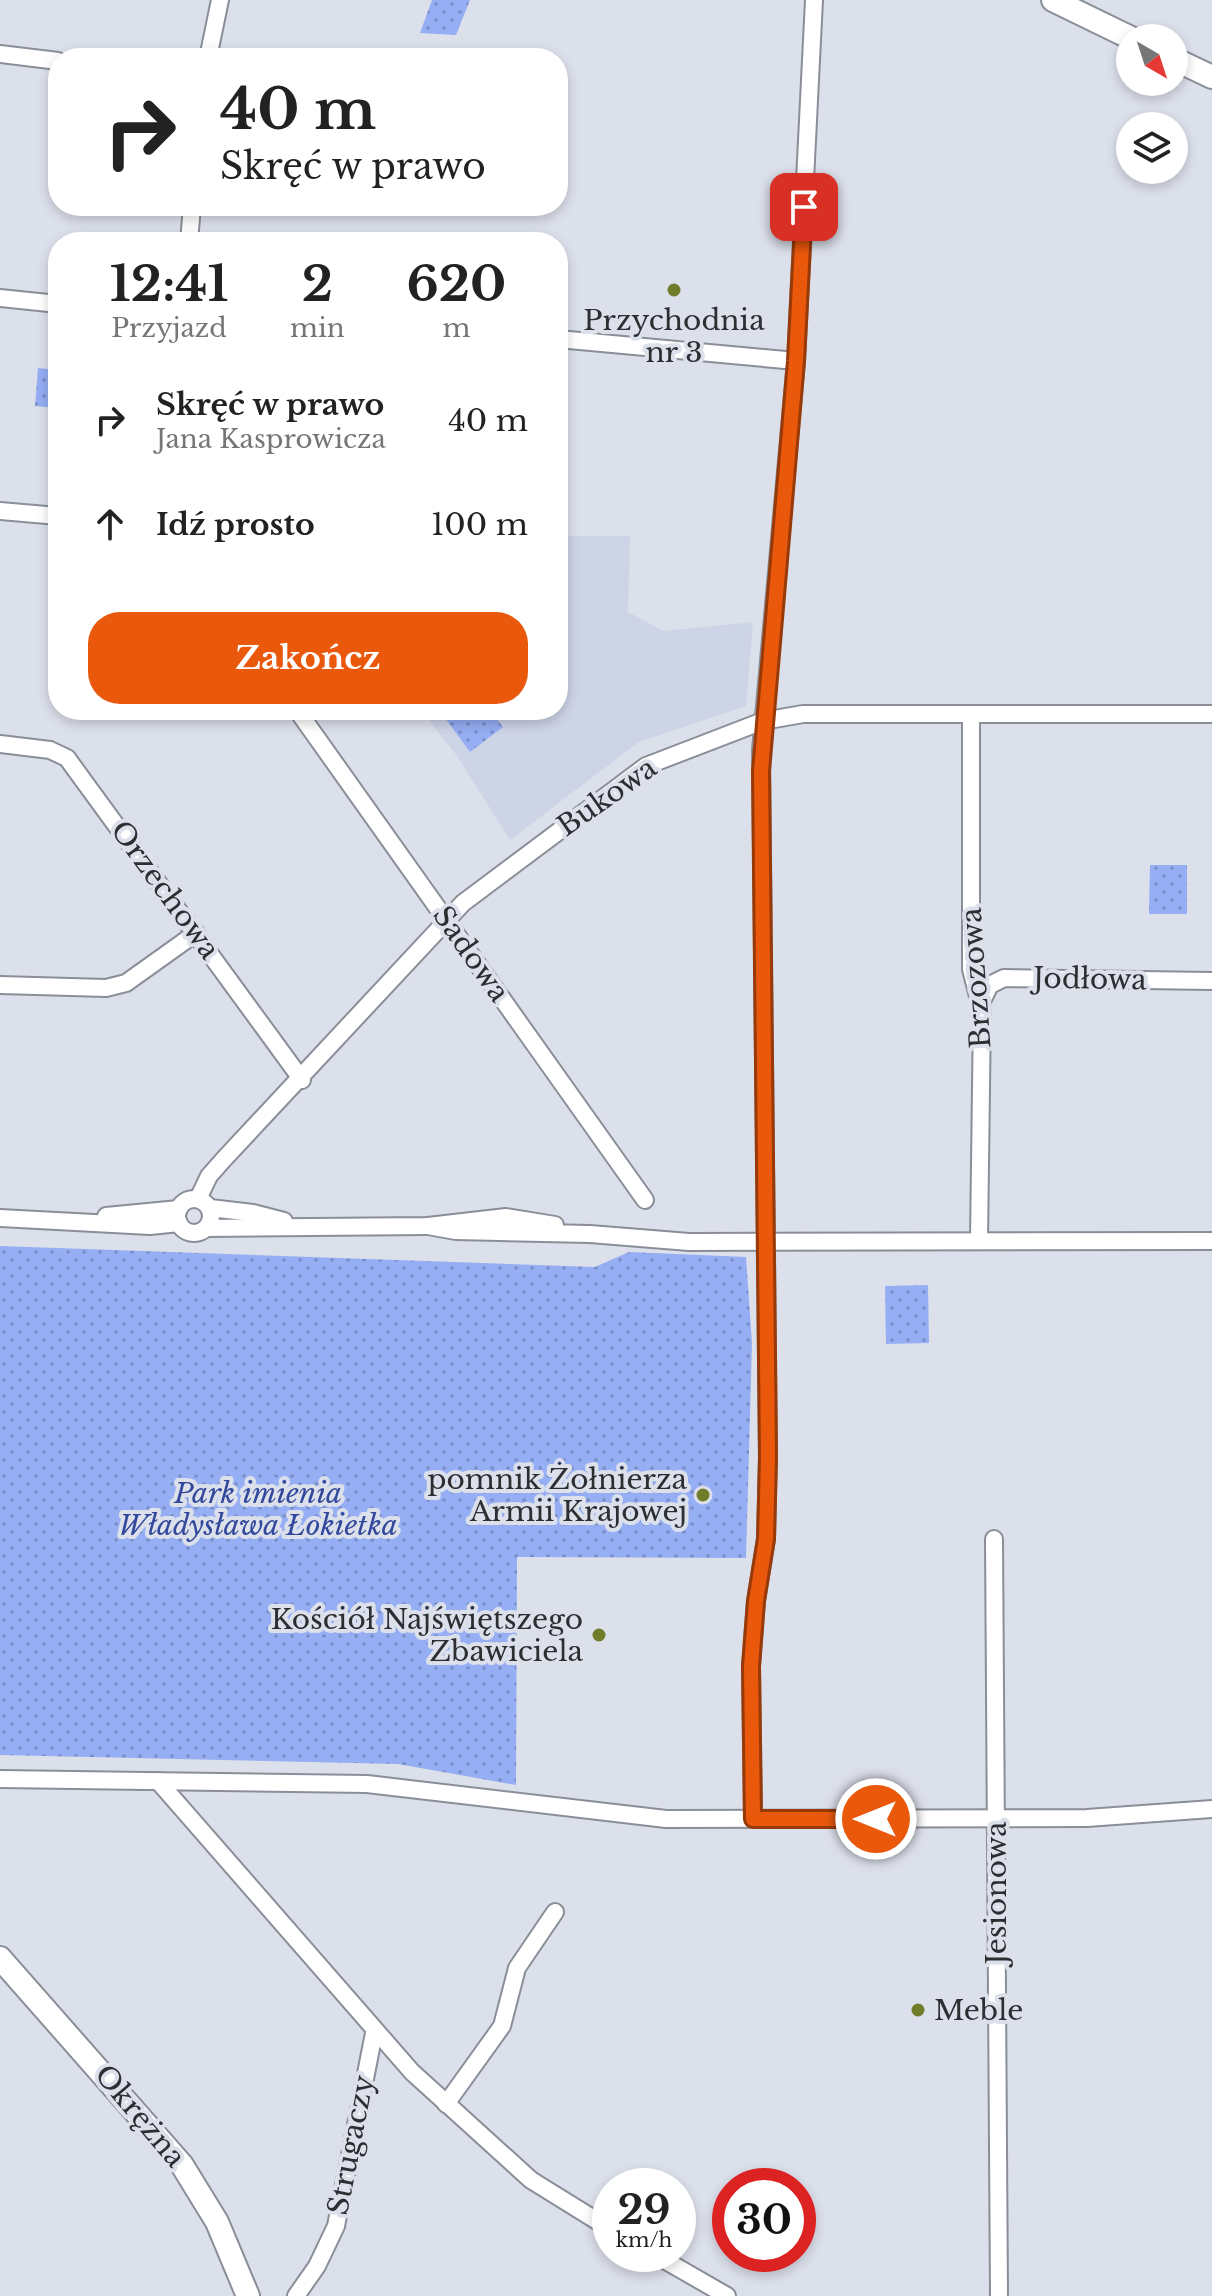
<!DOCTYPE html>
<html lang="pl">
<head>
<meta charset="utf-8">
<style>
  :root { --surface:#fff; --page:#f2f2f2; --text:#222; --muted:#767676; --accent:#ea580c }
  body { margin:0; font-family:"Libre Baskerville",serif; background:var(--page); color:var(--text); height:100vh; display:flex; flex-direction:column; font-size:30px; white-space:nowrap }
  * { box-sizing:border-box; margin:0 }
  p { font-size:26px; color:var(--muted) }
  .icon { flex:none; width:44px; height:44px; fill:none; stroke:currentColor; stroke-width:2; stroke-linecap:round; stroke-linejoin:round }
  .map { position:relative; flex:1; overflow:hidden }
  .drawer { position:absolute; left:48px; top:232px; width:520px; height:488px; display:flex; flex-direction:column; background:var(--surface); border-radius:32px; box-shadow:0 4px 12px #0003 }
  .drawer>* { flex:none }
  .guide { position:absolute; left:48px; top:48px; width:520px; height:168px; border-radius:32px; box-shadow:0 4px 12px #0003; background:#fff; color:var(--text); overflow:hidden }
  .needle { width:52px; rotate:141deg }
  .controls { position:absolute; left:1116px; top:24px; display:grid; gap:16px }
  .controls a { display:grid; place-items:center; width:72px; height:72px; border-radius:50%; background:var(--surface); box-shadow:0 4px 12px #0003; font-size:40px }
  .speed { position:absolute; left:592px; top:2168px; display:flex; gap:16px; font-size:40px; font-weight:700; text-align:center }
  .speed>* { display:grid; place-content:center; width:104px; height:104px; border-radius:50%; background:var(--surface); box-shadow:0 4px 12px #0003; line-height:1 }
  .speed small { font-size:20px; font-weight:400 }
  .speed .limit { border:12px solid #d22; background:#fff; color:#111 }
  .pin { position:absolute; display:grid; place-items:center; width:68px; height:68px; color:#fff; margin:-34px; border-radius:16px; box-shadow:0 4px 12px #0006 }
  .me { position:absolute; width:88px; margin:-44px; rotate:270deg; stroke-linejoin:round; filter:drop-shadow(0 0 6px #0008) }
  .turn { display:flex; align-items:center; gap:28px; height:168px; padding:0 40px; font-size:36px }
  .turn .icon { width:104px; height:104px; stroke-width:2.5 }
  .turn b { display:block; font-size:56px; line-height:68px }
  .eta { display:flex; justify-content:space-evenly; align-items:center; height:136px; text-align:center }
  .eta b { font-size:48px; font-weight:800; line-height:56px }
  .primary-button { display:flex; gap:16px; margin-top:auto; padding:16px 40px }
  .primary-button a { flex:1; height:92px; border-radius:32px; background:var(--accent); color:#fff; font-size:32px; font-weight:800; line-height:92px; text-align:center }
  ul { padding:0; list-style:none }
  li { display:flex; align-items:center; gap:24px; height:104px; padding:0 40px }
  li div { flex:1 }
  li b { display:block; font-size:30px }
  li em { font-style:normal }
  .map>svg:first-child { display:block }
  .built { fill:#cdd4e6 }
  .park { fill:url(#park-dots) }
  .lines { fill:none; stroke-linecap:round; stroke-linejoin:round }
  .street-casing { stroke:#898e98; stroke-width:20 }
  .secondary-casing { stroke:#898e98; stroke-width:26 }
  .street { stroke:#fff; stroke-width:16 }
  .secondary { stroke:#fff; stroke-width:22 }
  .route-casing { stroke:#983908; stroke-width:20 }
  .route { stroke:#ea580c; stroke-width:14 }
  .poi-dot { fill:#6f7d2b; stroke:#dce0eb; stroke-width:3 }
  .labels { text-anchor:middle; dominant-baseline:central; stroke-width:8; stroke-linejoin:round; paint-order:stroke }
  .poi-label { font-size:28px; fill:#2c2e32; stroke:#dce0eb; text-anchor:end }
  .street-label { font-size:28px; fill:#2c2e32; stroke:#dce0eb }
  .park-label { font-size:28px; font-style:italic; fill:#32489c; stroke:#dce0eb }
</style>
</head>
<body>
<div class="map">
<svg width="1212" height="2296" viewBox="0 0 1212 2296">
  <defs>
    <pattern id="park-dots" width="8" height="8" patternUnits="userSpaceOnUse" patternTransform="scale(2)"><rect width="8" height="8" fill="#95aef4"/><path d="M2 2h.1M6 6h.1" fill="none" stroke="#7a8ec6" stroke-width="1.8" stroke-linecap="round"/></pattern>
  </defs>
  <rect width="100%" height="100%" fill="#dce0eb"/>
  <path class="built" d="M558 536H630L628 612 663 631 753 622 746 706 639 742 510 840 457 756 421 710H558Z"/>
  <g class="park">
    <path d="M432 0H470L456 35 420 33Z"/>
    <path d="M38 368 58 370V408L35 406Z"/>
    <path d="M448 710H490L503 727 470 752 442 714Z"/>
    <path d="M1150 865H1187V914H1149Z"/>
    <path d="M0 1246 595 1267 629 1252 746 1257 752 1343 746 1558 517 1557 516 1785 398 1764 0 1755Z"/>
    <path d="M928 1285 929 1343 886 1344 885 1286Z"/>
  </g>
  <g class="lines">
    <g class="street-casing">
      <g id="street">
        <path d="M0 54 58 61"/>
        <path d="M208 58 220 0"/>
        <path d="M189 242 192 206"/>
        <path d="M0 298 58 304"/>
        <path d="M558 339 796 361"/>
        <path d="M0 511 58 516"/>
        <path d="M297 710 645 1200"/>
        <path d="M971 715V969L982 1012 979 1241"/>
        <path d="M0 744 50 750 67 758 302 1080"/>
        <path d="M0 985 106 988 126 983 196 933"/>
        <path d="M981 1003 990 985 1004 978 1212 981"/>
        <circle cx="194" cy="1216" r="17"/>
        <path d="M198 1199 209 1176 224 1159 463 903 646 766 763 721 803 714H1212"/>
        <path d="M210 1208 253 1213 284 1221"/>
        <path d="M106 1216 179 1209"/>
        <path d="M0 1218 150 1226 179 1223"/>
        <path d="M428 1226 456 1231 590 1234 689 1242 1212 1241"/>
        <path d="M206 1228 428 1226 506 1217 555 1225"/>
        <path d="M994 1539 999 2296"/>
        <path d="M0 1779 367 1784 666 1819 1087 1818 1212 1809"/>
        <path d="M158 1781 412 2072 531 2180 610 2229"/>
        <path d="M753 1819 751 1666 756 1601 766 1539 768 1457 761 750 796 361 814 0"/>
        <path d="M446 2104 502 2026 517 1968 555 1912"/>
        <path d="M654 2254 727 2296"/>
        <path d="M296 2296 317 2266 336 2226 374 2033"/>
      </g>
    </g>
    <g class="secondary-casing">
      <g id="secondary">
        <path d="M1053 0 1131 38"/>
        <path d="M1174 59 1212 77"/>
        <path d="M0 1958 182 2165 217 2222 248 2296"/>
      </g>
    </g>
    <use href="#street" class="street"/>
    <use href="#secondary" class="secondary"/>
  </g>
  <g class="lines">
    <g class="route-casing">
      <path id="route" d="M804 207 796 361 761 771 768 1457 766 1539 756 1601 751 1666 753 1819H876"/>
    </g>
    <use href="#route" class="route"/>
  </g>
  <g class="poi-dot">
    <circle cx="674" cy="290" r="8"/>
    <circle cx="703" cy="1495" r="8"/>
    <circle cx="599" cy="1635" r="8"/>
    <circle cx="918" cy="2010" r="8"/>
  </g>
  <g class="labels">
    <g class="poi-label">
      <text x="674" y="320" text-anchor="middle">Przychodnia<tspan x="674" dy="32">nr 3</tspan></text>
      <text x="687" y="1479">pomnik Żołnierza<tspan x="687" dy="32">Armii Krajowej</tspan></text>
      <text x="583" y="1619">Kościół Najświętszego<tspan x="583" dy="32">Zbawiciela</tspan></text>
      <text x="934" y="2010" text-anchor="start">Meble</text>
    </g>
    <g class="street-label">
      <text transform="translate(607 797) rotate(-35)">Bukowa</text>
      <text transform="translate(165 890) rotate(54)">Orzechowa</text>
      <text transform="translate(471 954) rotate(55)">Sadowa</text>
      <text transform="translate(976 978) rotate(-94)">Brzozowa</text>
      <text transform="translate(1090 979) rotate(1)">Jodłowa</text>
      <text transform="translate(996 1893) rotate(-90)">Jesionowa</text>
      <text transform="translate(140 2116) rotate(50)">Okrężna</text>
      <text transform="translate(351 2145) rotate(-79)">Strugaczy</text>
    </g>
    <g class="park-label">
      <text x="258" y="1493">Park imienia<tspan x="258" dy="32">Władysława Łokietka</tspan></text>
    </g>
  </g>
</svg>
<div class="controls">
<a><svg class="needle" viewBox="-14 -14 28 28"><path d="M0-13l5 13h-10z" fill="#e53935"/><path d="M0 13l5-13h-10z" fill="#767676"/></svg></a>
<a><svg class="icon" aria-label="layers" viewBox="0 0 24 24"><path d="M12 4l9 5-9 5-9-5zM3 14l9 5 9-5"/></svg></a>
</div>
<div class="speed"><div>29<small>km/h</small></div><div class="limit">30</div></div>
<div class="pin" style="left:804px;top:207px;background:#d93025"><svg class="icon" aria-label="arrive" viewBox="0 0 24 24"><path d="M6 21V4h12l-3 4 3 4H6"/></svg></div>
<svg class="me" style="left:876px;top:1819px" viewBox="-20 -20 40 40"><circle r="17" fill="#ea580c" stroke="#fff" stroke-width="3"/><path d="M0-11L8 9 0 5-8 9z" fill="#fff"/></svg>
<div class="guide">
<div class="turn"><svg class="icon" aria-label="right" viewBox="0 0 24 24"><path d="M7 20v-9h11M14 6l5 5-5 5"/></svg><div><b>40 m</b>Skręć w prawo</div></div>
</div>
<section class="drawer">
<div class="eta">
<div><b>12:41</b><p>Przyjazd</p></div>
<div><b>2</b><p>min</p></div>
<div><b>620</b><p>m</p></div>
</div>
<ul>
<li><svg class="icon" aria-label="right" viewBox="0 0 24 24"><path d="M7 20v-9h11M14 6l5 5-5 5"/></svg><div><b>Skręć w prawo</b><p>Jana Kasprowicza</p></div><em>40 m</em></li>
<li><svg class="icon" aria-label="ahead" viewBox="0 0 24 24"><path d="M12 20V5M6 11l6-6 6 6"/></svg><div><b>Idź prosto</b></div><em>100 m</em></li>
</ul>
<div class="primary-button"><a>Zakończ</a></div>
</section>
</div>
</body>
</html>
